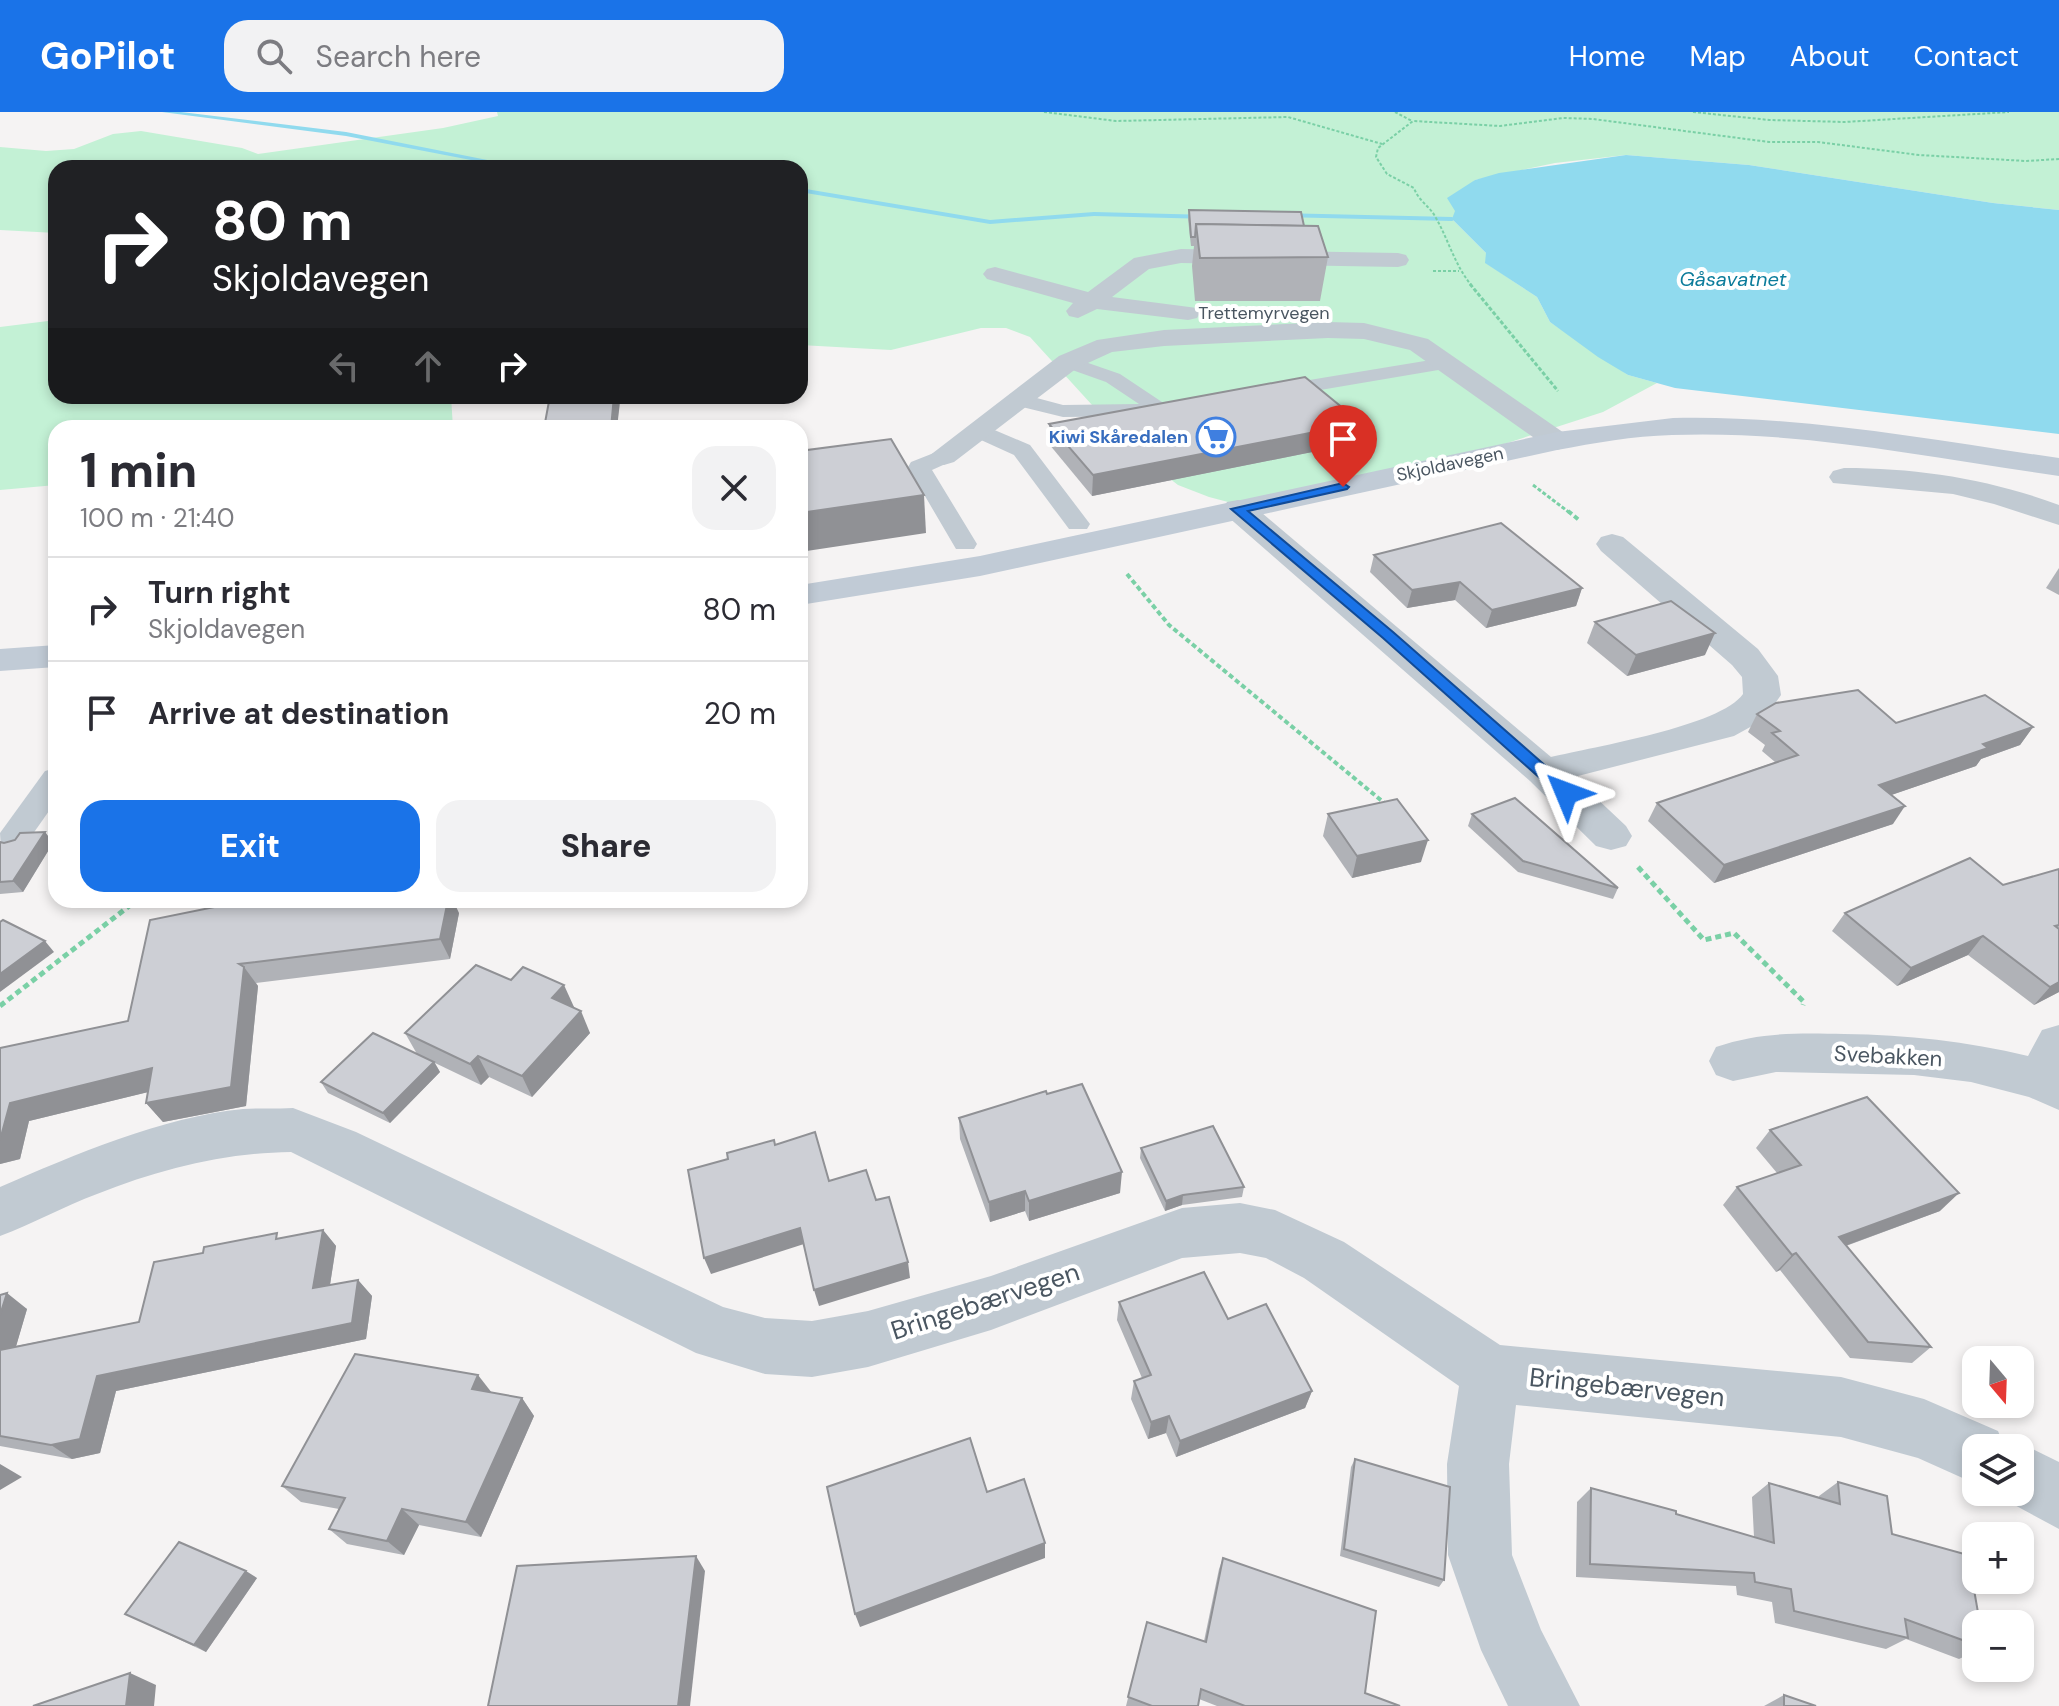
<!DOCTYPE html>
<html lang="en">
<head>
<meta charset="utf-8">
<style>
  :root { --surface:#fff; --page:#f2f2f3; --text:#2b2b33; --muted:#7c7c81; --line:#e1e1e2; --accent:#1a73e8 }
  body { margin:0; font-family:"DM Sans",sans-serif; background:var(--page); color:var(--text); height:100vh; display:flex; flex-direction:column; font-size:30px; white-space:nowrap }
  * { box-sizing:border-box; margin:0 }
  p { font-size:26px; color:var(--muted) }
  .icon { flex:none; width:44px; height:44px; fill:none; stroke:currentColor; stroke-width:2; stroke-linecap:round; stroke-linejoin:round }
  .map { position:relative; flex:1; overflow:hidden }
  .details { position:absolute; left:48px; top:308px; width:760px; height:488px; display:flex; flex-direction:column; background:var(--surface); border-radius:24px; box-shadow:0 4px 12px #0003 }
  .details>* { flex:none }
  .hud { position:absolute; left:48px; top:48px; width:760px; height:244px; border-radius:24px; box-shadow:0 4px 12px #0003; background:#202124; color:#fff; overflow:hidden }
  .needle { width:52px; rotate:161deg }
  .buttons { position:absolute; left:1962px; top:1234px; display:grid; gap:16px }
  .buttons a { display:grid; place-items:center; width:72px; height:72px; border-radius:16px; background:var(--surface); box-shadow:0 4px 12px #0003; font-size:40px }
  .pin { position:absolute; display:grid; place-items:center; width:68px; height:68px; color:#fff; margin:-82px -34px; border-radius:50% 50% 50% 0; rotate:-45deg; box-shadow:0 0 8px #0007 }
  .pin .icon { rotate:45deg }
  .me { position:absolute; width:88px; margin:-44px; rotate:314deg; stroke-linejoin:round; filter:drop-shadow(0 0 6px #0008) }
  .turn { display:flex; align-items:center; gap:28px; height:168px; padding:0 32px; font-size:36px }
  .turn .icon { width:104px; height:104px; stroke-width:2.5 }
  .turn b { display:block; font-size:56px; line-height:68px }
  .lanes { display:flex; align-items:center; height:76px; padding:0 32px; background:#0003; justify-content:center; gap:40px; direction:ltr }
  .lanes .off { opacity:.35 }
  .round { display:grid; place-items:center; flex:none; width:84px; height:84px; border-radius:24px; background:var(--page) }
  .summary { display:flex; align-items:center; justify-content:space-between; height:136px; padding:0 32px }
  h1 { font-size:48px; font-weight:800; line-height:60px }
  .button { display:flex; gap:16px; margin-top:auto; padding:16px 32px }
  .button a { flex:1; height:92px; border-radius:24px; background:var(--accent); color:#fff; font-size:32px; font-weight:800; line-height:92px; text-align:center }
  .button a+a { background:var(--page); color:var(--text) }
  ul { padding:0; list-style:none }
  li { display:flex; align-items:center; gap:24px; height:104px; padding:0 32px; border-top:2px solid var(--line) }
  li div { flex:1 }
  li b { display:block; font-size:30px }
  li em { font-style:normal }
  header { display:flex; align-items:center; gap:48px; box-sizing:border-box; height:112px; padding:0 40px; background:var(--accent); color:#fff }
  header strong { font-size:38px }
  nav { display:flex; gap:44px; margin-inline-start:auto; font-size:28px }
  .search { width:560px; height:72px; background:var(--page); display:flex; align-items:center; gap:20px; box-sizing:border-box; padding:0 28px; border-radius:24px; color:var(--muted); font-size:30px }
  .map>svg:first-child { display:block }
  .green { fill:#c3f1d5 }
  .water { fill:#90daee }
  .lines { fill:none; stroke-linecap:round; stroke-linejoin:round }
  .stream { fill:#90daee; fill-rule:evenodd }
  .path-far3 { stroke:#7ad0a6; stroke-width:2; stroke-dasharray:3 2; stroke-linecap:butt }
  .path-far2 { stroke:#7ad0a6; stroke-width:3; stroke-dasharray:4 2; stroke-linecap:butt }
  .path-far1 { stroke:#7ad0a6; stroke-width:4; stroke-dasharray:5 3; stroke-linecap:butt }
  .path { stroke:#7ad0a6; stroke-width:5; stroke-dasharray:6 4; stroke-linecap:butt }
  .service { fill:#c1cad2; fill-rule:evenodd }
  .minor { fill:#c1cad2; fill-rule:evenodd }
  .secondary { fill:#c1cbd6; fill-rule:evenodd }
  .wall { fill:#b0b2b7 }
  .shaded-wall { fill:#909195 }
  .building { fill:#cdcfd5; stroke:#909195; stroke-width:2 }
  .route { fill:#1a73e8; stroke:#114b97; stroke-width:2 }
  .labels { text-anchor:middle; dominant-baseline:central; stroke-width:8; stroke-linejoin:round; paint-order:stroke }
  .far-street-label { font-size:18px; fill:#4a5661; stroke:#fff }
  .far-shop-label { font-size:18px; font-weight:bold; fill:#366cbe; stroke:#fff; text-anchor:end }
  .far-water-label { font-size:20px; font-style:italic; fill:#0c7c9b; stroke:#fff }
  .street-label { font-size:22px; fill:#4a5661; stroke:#fff }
  .near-street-label { font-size:26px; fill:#4a5661; stroke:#fff }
</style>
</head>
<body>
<header>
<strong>GoPilot</strong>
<div class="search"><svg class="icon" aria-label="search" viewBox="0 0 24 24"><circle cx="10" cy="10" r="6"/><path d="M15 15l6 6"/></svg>Search here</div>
<nav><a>Home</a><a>Map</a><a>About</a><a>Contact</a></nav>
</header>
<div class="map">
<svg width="2059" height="1594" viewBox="0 0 2059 1594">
  <rect width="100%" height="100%" fill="#f5f3f3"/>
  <g class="green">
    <path d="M497 0H2059V98L1993 91 1749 53 1626 43 1555 51 1475 68 1452 107 1486 141V151L1537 185 1550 210 1628 263 1657 271 1603 300 1427 357 1251 396 1209 385 1178 373 1134 339 1030 225 1006 216H981L891 238 800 233V56H56V121L0 118V35L46 39 74 37 113 22 141 19 242 36 258 42 443 16 498 4Z"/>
    <path d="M56 208V284H451L453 316H56V373L0 378V215Z"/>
  </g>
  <path class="water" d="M1626 43 1749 53 1993 91 2059 98V322L1675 276 1628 263 1598 245 1550 210 1537 185 1485 151 1486 141 1452 107 1455 99 1447 86 1475 68 1499 61Z"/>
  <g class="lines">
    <g class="stream">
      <path d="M162 0H181L346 20 527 56H512L346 24Z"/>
      <path d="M800 76 990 108 1094 100 1210 103 1214 105 1210 107 1094 104 990 112 800 80Z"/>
      <path d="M1278 101 1452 105 1456 107 1452 109 1281 105Z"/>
    </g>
    <g class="path-far3">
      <path d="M1044 0 1116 9 1288 5 1382 32"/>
      <path d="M1395 0 1412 9"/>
      <path d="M1693 0 1769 8 1845 10 2009 0"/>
      <path d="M1433 159H1459"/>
      <path d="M1472 174C1455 154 1449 129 1436 106 1430 94 1419 90 1414 76L1387 62 1376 45 1378 36 1413 9 1500 14 1563 6 1593 7 1769 30H1818L1919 43 2026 49 2059 47"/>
    </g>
    <g class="path-far2">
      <path d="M1470 172 1558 279"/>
      <path d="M1533 373 1570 401"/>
    </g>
    <g class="path-far1">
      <path d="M1568 399 1579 408"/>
      <path d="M1127 462 1169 513 1388 694"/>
    </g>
    <g class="path">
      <path d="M1638 755 1704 828 1734 821 1804 890 1803 893"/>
      <path d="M0 894 137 788"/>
    </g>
    <g class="service">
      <path d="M1068 244 1120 262 1174 298 1163 304 1063 305 1010 292 1007 287 1010 282 1018 281 1063 293 1139 292 1106 270 1061 254 1058 250 1061 246Z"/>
      <path d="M1449 245 1456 247 1459 251 1456 255 1267 287 1256 281 1267 275Z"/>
      <path d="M978 311 1030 333 1090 412 1087 417H1069L1014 343 970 323 967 318 970 313Z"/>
      <path d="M944 337 952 339 955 344 952 349 932 358 977 432 974 437H956L908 355 911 350Z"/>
      <path d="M56 656V689L23 736 12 739 1 736 0 721 45 659Z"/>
    </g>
    <g class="minor">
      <path d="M1181 137 1398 141 1406 143 1409 148 1406 153 1398 155 1181 151 1149 157 1112 185 1197 196 1200 201 1197 206 1188 208 1097 197 1078 206 1069 204 1066 199 1073 191 987 167 983 162 987 157 995 155 1088 180 1134 146Z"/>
      <path d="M1328 210 1364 211 1428 227 1567 323 1571 329 1567 335 1557 338 1547 335 1410 238 1364 227 1328 226 1164 234 1112 240 1077 256 954 350 944 353 934 350 929 344 1059 244 1097 228 1164 218Z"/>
      <path d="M1844 356C1918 356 1989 367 2059 393V413L1994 392 1953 382 1833 371 1829 365 1833 359Z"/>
      <path d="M1238 388 1249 390 1551 645C1593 635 1721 614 1743 582L1742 565 1732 553 1601 439 1596 432 1601 425 1612 422 1623 425 1758 537 1778 564 1781 583 1763 608 1734 624 1574 665 1626 714 1632 724 1626 734 1611 738 1596 734 1530 669 1227 404 1222 397 1227 390Z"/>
      <path d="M2059 913V998L2029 985 1971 970 1914 963 1776 960 1733 969 1716 963 1709 949 1716 935C1760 920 1798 921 1844 922 1908 923 1966 929 2028 944L2042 918Z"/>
      <path d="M293 996 356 1020 723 1195 765 1206 812 1209 868 1199 991 1164 1182 1096 1240 1091 1275 1098 1344 1130 1500 1233 1841 1265 1924 1287 1998 1319 2005 1336H1976V1372L1918 1346 1841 1325 1516 1293 1509 1352 1512 1443 1541 1518 1580 1594H1508L1481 1538 1448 1443 1447 1352 1459 1274 1304 1166 1266 1146 1240 1141 1182 1146 991 1218 868 1255 812 1265 765 1262 696 1241 291 1040C222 1041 161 1057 97 1082 64 1094 33 1112 0 1124V1075C74 1043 162 1005 243 997 259 996 277 997 293 996Z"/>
      <path d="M2020 1331 2059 1350V1417L1998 1384 1996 1380H2020V1336H2008Z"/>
    </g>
    <g class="secondary">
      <path d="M1673 306C1803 303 1931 328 2059 346V364C1931 346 1801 318 1672 323 1633 324 1595 331 1557 338L980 464 800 493V473L980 444 1557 320Z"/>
      <path d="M56 533V555L0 559V537Z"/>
    </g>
  </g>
  <g class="wall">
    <path d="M1189 98 1304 114 1328 145 1320 189H1195L1192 154 1194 134H1191L1188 107Z"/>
    <path d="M1361 311 1357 331 1092 384 1049 332V312Z"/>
    <path d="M1374 443 1582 476 1576 494 1486 516 1455 488 1407 496 1370 460Z"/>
    <path d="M2059 456V483L2046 476Z"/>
    <path d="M1595 510 1705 543 1627 564 1587 531Z"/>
    <path d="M1757 602 1896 611 2033 615 2020 633 1981 647 1976 654 1891 683 1893 712 1714 771 1648 709 1657 691 1775 650 1762 639 1765 633 1748 620Z"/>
    <path d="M1328 702 1421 750 1352 766 1323 724Z"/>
    <path d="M1472 702 1618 776 1613 787 1518 760 1468 714Z"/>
    <path d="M45 720 53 731 23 780 0 782V730L4 731Z"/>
    <path d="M2059 757V880L2034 893 1968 843 1897 874 1832 819 1845 801 2003 773Z"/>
    <path d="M249 788 459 801 450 847 256 871 258 874 246 994 163 1010 146 991 148 980 29 1009 20 1047 0 1052V936L128 909Z"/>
    <path d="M574 895 590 921 532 985 489 965 481 973 435 951 440 960 390 1011 328 981 321 970 417 942 405 921Z"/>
    <path d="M1047 982 1120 1081 1029 1109 1025 1099 990 1110 960 1027 959 1006Z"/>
    <path d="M1770 1018 1940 1099 1846 1134 1931 1235 1912 1251 1850 1246 1780 1158 1776 1160 1723 1093 1737 1075 1777 1061 1756 1036Z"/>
    <path d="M1141 1036 1244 1075 1242 1085 1182 1093 1165 1099 1140 1046Z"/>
    <path d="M323 1118 336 1134 330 1173 358 1168 372 1184 366 1227 116 1279 100 1341 72 1347 0 1334V1183L27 1197 16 1234 139 1210 280 1126Z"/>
    <path d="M1119 1190 1228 1207 1312 1279 1305 1296 1176 1345 1166 1321 1148 1327 1131 1287 1134 1269 1142 1266 1117 1208Z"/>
    <path d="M492 1281 522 1286 534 1304 481 1425 419 1413 404 1443 347 1432 329 1417 339 1397 301 1390 282 1374Z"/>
    <path d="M1355 1347 1444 1468 1439 1475 1340 1444 1351 1355Z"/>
    <path d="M1838 1370 1892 1422 1976 1512V1539L1959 1547 1906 1527 1886 1537 1775 1511 1772 1490 1737 1483 1736 1474 1576 1465 1577 1390 1591 1376 1754 1425 1752 1385 1769 1371 1819 1385V1384Z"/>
    <path d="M1223 1446 1365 1581 1400 1594H1217L1199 1587 1198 1594H1126L1147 1510 1204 1529 1219 1457Z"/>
    <path d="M257 1466 206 1540 125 1502Z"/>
    <path d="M1784 1583 1816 1594H1764Z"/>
  </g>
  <g class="shaded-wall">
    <path d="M614 284H618L620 290 617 316H611Z"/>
    <path d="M1361 311 1357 331 1092 384 1093 363Z"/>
    <path d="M924 383 926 421 800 440V401Z"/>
    <path d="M1460 470 1455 488 1407 496 1412 478Z"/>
    <path d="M1582 476 1576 494 1486 516 1492 498Z"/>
    <path d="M1715 521 1705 543 1627 564 1636 543Z"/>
    <path d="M2033 615 2020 633 1981 647 1976 654 1868 691 1879 673 1983 632Z"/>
    <path d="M1905 694 1893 712 1714 771 1724 753Z"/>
    <path d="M45 720 53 731 23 780 13 769Z"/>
    <path d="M1428 728 1421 750 1352 766 1357 744Z"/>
    <path d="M448 788H453L459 801 450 847 440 827Z"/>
    <path d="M1983 824 1968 843 1897 874 1911 856Z"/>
    <path d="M45 829 54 840 0 880V862Z"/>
    <path d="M244 855 258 874 246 994 163 1010 146 991Z"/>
    <path d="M2059 870V880L2034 893 2050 875Z"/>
    <path d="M564 873 574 895 561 908 552 886Z"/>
    <path d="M581 899 590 921 532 985 522 964Z"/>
    <path d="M478 944 489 965 481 973 470 952Z"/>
    <path d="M434 950 440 960 390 1011 383 1001Z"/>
    <path d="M152 956 169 975 29 1009 20 1047 0 1052V1028L10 991Z"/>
    <path d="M1122 1060 1120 1081 1029 1109V1089Z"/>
    <path d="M1025 1079V1099L990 1110 989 1090Z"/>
    <path d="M1959 1081 1940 1099 1823 1142 1839 1125Z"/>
    <path d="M1183 1083 1182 1093 1165 1099 1166 1089Z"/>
    <path d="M800 1116 804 1132 711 1162 704 1146Z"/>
    <path d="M323 1118 336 1134 327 1192 313 1176Z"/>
    <path d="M1796 1141 1780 1158 1776 1160 1792 1143Z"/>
    <path d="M908 1150 910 1166 819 1194 814 1178Z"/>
    <path d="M358 1168 372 1184 366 1227 116 1279 100 1341 72 1347 51 1333 97 1264Z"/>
    <path d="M7 1181 27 1197 10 1255 0 1248V1203Z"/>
    <path d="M478 1263 492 1281 472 1277Z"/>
    <path d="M1312 1279 1305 1296 1176 1345 1180 1329Z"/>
    <path d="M522 1286 534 1304 481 1425 466 1410Z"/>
    <path d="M1169 1304 1166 1321 1148 1327 1151 1310Z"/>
    <path d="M0 1352 22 1365 0 1378Z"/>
    <path d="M402 1397 419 1413 404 1443 387 1429Z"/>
    <path d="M1045 1431V1446L860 1515 855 1502Z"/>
    <path d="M696 1444 705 1459 690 1594H678Z"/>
    <path d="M246 1459 257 1466 206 1540 194 1533Z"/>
    <path d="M130 1561 156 1573 154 1594H126Z"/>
  </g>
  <g class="building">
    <path d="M1189 98 1301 100 1304 114 1196 112 1195 125H1191Z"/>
    <path d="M1196 112 1318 114 1328 145 1200 146Z"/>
    <path d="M1305 265 1361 311 1093 363 1049 312Z"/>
    <path d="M550 284H614L611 316H544Z"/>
    <path d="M891 327 924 383 800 401V339Z"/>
    <path d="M1501 411 1582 476 1492 498 1460 470 1412 478 1374 443Z"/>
    <path d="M1671 489 1715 521 1636 543 1595 510Z"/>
    <path d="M1858 578 1896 611 1985 583 2033 615 1983 632 1988 636 1879 673 1905 694 1724 753 1657 691 1798 643 1772 621 1780 619 1757 602 1776 591Z"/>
    <path d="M1515 686 1618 776 1523 749 1472 702Z"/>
    <path d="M1397 687 1428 728 1357 744 1328 702Z"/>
    <path d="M56 688V697H51Z"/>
    <path d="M45 720 13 769 0 770V730L4 731 15 728 20 721Z"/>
    <path d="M1970 746 2003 773 2059 757V813L2055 814 2059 817V870L2050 875 1983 824 1911 856 1845 801Z"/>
    <path d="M249 788H448L440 827 239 852 244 855 231 975 146 991 152 956 10 991 0 1028V936L128 909 150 808Z"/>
    <path d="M3 808 45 829 0 862V810Z"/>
    <path d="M476 853 511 868 523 855 564 873 552 886 581 899 522 964 478 944 470 952 405 921Z"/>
    <path d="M373 921 434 950 383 1001 321 970Z"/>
    <path d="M1082 972 1122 1060 1029 1089 1025 1079 989 1090 959 1006 1046 979 1047 982Z"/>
    <path d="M1867 985 1959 1081 1839 1125 1931 1235 1868 1230 1796 1141 1792 1143 1737 1075 1801 1053 1770 1018Z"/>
    <path d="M1213 1014 1244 1075 1183 1083 1166 1089 1141 1036Z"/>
    <path d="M815 1020 829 1069 866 1058 876 1088 889 1085 908 1150 814 1178 800 1116 704 1146 688 1058 728 1047 727 1041 774 1028 775 1033Z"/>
    <path d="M323 1118 313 1176 358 1168 352 1211 97 1264 80 1327 51 1333 0 1324V1238L139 1210 154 1150 203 1141 204 1135 277 1121 276 1127Z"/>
    <path d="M1204 1160 1228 1207 1266 1192 1312 1279 1180 1329 1169 1304 1151 1310 1134 1269 1151 1263 1119 1190Z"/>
    <path d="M7 1181 0 1203V1183Z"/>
    <path d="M355 1242 478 1263 472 1277 522 1286 466 1410 402 1397 387 1429 329 1417 345 1386 282 1374Z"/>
    <path d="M970 1326 987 1380 1024 1367 1045 1431 855 1502 827 1375Z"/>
    <path d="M1355 1347 1450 1375 1444 1468 1344 1437Z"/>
    <path d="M1838 1370 1887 1384 1892 1422 1968 1443 1980 1512H1976V1533L1905 1507 1908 1526 1794 1499 1791 1477 1755 1470 1754 1461 1590 1452 1591 1376 1676 1399V1402L1774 1431 1769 1371 1840 1392Z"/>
    <path d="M179 1430 246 1459 194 1533 125 1502Z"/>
    <path d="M696 1444 678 1594H488L517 1454Z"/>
    <path d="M1223 1446 1376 1499 1365 1581 1400 1594H1245L1201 1577 1198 1594H1152L1128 1585 1147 1510 1206 1530Z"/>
    <path d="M130 1561 126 1594H33Z"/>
    <path d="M1784 1583 1816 1594H1784Z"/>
  </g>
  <path class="route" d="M1343 371 1349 375 1347 377 1248 399 1393 520 1572 677 1575 681 1572 685H1561L1383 526 1231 397Z"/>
  <defs>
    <g id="supermarket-ring" transform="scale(2)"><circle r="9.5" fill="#fff" stroke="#3f7fe0" stroke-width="1.5"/><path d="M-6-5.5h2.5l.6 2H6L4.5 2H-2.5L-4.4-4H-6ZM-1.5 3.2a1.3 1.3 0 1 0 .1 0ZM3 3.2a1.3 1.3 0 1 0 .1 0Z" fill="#3f7fe0"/></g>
  </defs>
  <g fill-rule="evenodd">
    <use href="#supermarket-ring" x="1216" y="325"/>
  </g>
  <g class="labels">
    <g class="far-street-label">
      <text x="1264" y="201">Trettemyrvegen</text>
      <text transform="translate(1450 352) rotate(-12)">Skjoldavegen</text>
    </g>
    <g class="far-shop-label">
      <text x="1188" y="325">Kiwi Skåredalen</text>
    </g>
    <g class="far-water-label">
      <text x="1733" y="167">Gåsavatnet</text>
    </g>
    <g class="street-label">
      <text transform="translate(1888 944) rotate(3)">Svebakken</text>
    </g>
    <g class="near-street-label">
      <text transform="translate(985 1189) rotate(-18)">Bringebærvegen</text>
      <text transform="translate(1627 1275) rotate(6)">Bringebærvegen</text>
    </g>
  </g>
</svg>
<div class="buttons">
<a><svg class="needle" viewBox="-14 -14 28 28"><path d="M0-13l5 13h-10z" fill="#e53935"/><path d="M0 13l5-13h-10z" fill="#7c7c81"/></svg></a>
<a><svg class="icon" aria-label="layers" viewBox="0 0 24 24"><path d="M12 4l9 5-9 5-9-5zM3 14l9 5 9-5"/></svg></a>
<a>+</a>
<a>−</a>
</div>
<div class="pin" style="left:1343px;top:375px;background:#d93025"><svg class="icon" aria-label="arrive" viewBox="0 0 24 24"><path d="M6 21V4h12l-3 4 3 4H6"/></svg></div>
<svg class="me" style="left:1566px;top:681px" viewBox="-20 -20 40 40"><path d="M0-17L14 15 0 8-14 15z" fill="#1a73e8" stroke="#fff" stroke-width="4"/></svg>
<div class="hud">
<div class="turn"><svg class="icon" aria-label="right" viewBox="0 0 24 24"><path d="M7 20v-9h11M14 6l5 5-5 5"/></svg><div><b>80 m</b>Skjoldavegen</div></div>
<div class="lanes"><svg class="icon off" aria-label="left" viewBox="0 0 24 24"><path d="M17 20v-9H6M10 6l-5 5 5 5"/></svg><svg class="icon off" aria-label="ahead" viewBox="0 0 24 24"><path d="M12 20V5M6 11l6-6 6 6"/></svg><svg class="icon" aria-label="right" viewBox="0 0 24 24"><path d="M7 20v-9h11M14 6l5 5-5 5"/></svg></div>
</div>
<section class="details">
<div class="summary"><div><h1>1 min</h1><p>100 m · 21:40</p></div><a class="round"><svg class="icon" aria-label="close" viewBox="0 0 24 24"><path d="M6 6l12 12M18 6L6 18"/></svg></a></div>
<ul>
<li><svg class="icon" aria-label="right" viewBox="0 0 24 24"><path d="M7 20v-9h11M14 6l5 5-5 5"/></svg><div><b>Turn right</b><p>Skjoldavegen</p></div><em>80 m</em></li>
<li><svg class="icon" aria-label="arrive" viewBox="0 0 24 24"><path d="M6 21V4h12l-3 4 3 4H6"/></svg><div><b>Arrive at destination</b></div><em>20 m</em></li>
</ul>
<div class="button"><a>Exit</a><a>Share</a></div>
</section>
</div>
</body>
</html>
